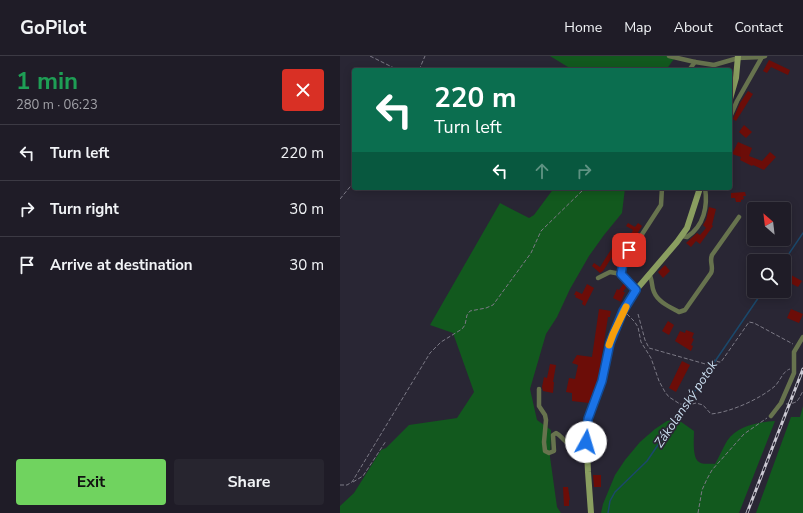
<!DOCTYPE html>
<html lang="en">
<head>
<meta charset="utf-8">
<style>
  :root { --surface:#1f1c27; --page:#27252f; --text:#f1f3f6; --muted:#a1a1a7; --line:#3c3a44; --accent:#70d35f }
  body { margin:0; font-family:"Nunito Sans",sans-serif; background:var(--page); color:var(--text); height:100vh; display:flex; flex-direction:column; font-size:15px; white-space:nowrap }
  * { box-sizing:border-box; margin:0 }
  p { font-size:13px; color:var(--muted) }
  .icon { flex:none; width:22px; height:22px; fill:none; stroke:currentColor; stroke-width:2; stroke-linecap:round; stroke-linejoin:round }
  .map { position:relative; flex:1; overflow:hidden }
  .panel { display:flex; flex-direction:column; background:var(--surface); width:340px }
  .panel>* { flex:none }
  .top-card { position:absolute; left:12px; top:12px; width:380px; height:122px; border-radius:4px; box-shadow:0 2px 10px #0003,0 0 0 1px var(--line); background:#0b6e4f; color:#fff; overflow:hidden }
  .needle { width:26px; rotate:332deg }
  .fabs { position:absolute; left:407px; top:146px; display:grid; gap:8px }
  .fabs a { display:grid; place-items:center; width:44px; height:44px; border-radius:4px; background:var(--surface); box-shadow:0 2px 10px #0003,0 0 0 1px var(--line); font-size:20px }
  .pin { position:absolute; display:grid; place-items:center; width:34px; height:34px; color:#fff; margin:-17px; border-radius:8px; box-shadow:0 2px 6px #0006 }
  .me { position:absolute; width:44px; margin:-22px; rotate:6deg; stroke-linejoin:round; filter:drop-shadow(0 0 3px #0008) }
  .turn { display:flex; align-items:center; gap:14px; height:84px; padding:0 16px; font-size:18px }
  .turn .icon { width:52px; height:52px; stroke-width:2.5 }
  .turn b { display:block; font-size:28px; line-height:34px }
  .lanes { display:flex; align-items:center; height:38px; padding:0 16px; background:#0003; justify-content:center; gap:20px; direction:ltr }
  .lanes .off { opacity:.35 }
  .round { display:grid; place-items:center; flex:none; width:42px; height:42px; border-radius:4px; background:var(--page) }
  .overview { display:flex; align-items:center; justify-content:space-between; height:68px; padding:0 16px }
  h1 { font-size:24px; font-weight:700; line-height:30px; color:#1e9e55 }
  .button { display:flex; gap:8px; margin-top:auto; padding:8px 16px }
  .button a { flex:1; height:46px; border-radius:4px; background:var(--accent); color:#111; font-size:16px; font-weight:700; line-height:46px; text-align:center }
  .button a+a { background:var(--page); color:var(--text) }
  ul { padding:0; list-style:none }
  li { display:flex; align-items:center; gap:12px; height:56px; padding:0 16px; border-top:1px solid var(--line) }
  li div { flex:1 }
  li b { display:block; font-size:15px }
  li em { font-style:normal }
  header { display:flex; align-items:center; gap:24px; box-sizing:border-box; height:56px; padding:0 20px; background:var(--surface); border-bottom:1px solid var(--line) }
  header strong { font-size:19px }
  nav { display:flex; gap:22px; margin-inline-start:auto; font-size:14px }
  main { display:flex; flex:1; min-height:0 }
  .map>svg:first-child { display:block }
  .green { fill:#12591e }
  .lines { fill:none; stroke-linecap:round; stroke-linejoin:round }
  .stream { stroke:#1b486b; stroke-width:1.5 }
  .building { fill:#6c0d08 }
  .path { stroke:#7c7a86; stroke-width:1; stroke-dasharray:4 2; stroke-linecap:butt }
  .street { stroke:#67734e; stroke-width:4.5 }
  .secondary { stroke:#8a9e60; stroke-width:6 }
  .rail-casing { stroke:#cbc9d3; stroke-width:3 }
  .rail { stroke:#292634; stroke-width:1.5; stroke-dasharray:4.5; stroke-linecap:butt }
  .route-casing { stroke:#114b97; stroke-width:10 }
  .route { stroke:#1a73e8; stroke-width:7 }
  .slow { stroke:#f59e0b; stroke-width:7 }
  .labels { text-anchor:middle; dominant-baseline:central; stroke-width:3.5; stroke-linejoin:round; paint-order:stroke }
  .water-label { font-size:13px; font-style:italic; fill:#cadeef; stroke:#292634 }
</style>
</head>
<body>
<header>
<strong>GoPilot</strong>
<nav><a>Home</a><a>Map</a><a>About</a><a>Contact</a></nav>
</header>
<main>
<section class="panel">
<div class="overview"><div><h1>1 min</h1><p>280 m · 06:23</p></div><a class="round" style="background:#d93025;color:#fff"><svg class="icon" aria-label="close" viewBox="0 0 24 24"><path d="M6 6l12 12M18 6L6 18"/></svg></a></div>
<ul>
<li><svg class="icon" aria-label="left" viewBox="0 0 24 24"><path d="M17 20v-9H6M10 6l-5 5 5 5"/></svg><div><b>Turn left</b></div><em>220 m</em></li>
<li><svg class="icon" aria-label="right" viewBox="0 0 24 24"><path d="M7 20v-9h11M14 6l5 5-5 5"/></svg><div><b>Turn right</b></div><em>30 m</em></li>
<li><svg class="icon" aria-label="arrive" viewBox="0 0 24 24"><path d="M6 21V4h12l-3 4 3 4H6"/></svg><div><b>Arrive at destination</b></div><em>30 m</em></li>
</ul>
<div class="button"><a>Exit</a><a>Share</a></div>
</section>
<div class="map">
<svg width="463" height="457" viewBox="0 0 463 457">
  <rect width="100%" height="100%" fill="#292634"/>
  <g class="green">
    <path d="M210 0H336L326 14H238L228 11Z"/>
    <path d="M214 132H285L282 157 264 179 249 200 230 233 217 261 206 278 190 333 197 364 211 374 210 401 217 451 221 457H0V450L14 437 41 394 46 392 69 369 117 362 134 336 113 277 90 269 160 147 189 162 194 159Z"/>
    <path d="M463 350V457H416L451 361H460Z"/>
    <path d="M337 363 354 375C354 382 352 402 359 406 363 409 370 407 375 408 379 401 383 392 387 385 397 370 418 366 435 365L399 457H261L263 448 275 419 285 404 300 386 315 373 327 365Z"/>
  </g>
  <g class="lines">
    <g class="stream">
      <path d="M444 205 463 177"/>
      <path d="M268 457 270 445 275 436 307 405 423 235"/>
    </g>
  </g>
  <g class="building">
    <path d="M429 4 450 14 448 19 431 11 427 17 423 15Z"/>
    <path d="M408 35 413 38 396 65 393 63 400 47Z"/>
    <path d="M404 69 412 76 406 82 399 76Z"/>
    <path d="M398 86 412 92 409 100 422 105 430 96 436 101 424 114 413 109 412 110 400 104 401 101 392 98Z"/>
    <path d="M405 136 406 140H403L404 143 401 144V146H396L395 142H391V137Z"/>
    <path d="M369 151 376 153 372 169 373 170 360 188 356 185 351 191 346 187 357 177 360 179 366 172 363 169 366 164Z"/>
    <path d="M288 167 295 171 298 167 302 170 294 183 290 180 293 174 286 170Z"/>
    <path d="M272 192 276 195 263 215 260 217 252 210 254 207 260 211Z"/>
    <path d="M325 209 330 215 323 222 318 216Z"/>
    <path d="M451 219 462 225 458 231 448 226 447 228 444 227V220L449 222Z"/>
    <path d="M284 227 287 230 283 236H285L281 246 273 242 277 233 279 234Z"/>
    <path d="M247 228 254 232 245 250 242 248 243 245 235 241 236 239H234L236 235 242 238Z"/>
    <path d="M259 253 271 255 270 261H268L258 324 249 347 232 345V337L226 336 229 322 235 323 238 309 232 307 237 299 252 301Z"/>
    <path d="M451 253 463 258 459 267 447 262Z"/>
    <path d="M328 265 334 269 329 279 322 275Z"/>
    <path d="M346 274 354 277 352 282 354 283 351 289 353 290 351 295 335 285 340 275 345 277Z"/>
    <path d="M342 305 350 309 336 336 329 332Z"/>
    <path d="M210 308 216 309 213 326H214L213 337 203 335 202 331 204 321 207 322Z"/>
    <path d="M253 419H261V431H254Z"/>
    <path d="M223 431H228L230 444H229V450H224Z"/>
  </g>
  <g class="lines">
    <g class="path">
      <path d="M30 0 58 14"/>
      <path d="M79 14 85 0"/>
      <path d="M0 143 14 126"/>
      <path d="M287 258 294 265 298 271 301 286 311 302 319 325 325 336 329 341 340 348 349 349 356 347 363 349 371 358C391 356 420 343 435 330 440 325 443 315 450 313"/>
      <path d="M298 258 305 284 309 292 369 309 374 304 379 306H381L409 266 414 267 453 288"/>
      <path d="M446 348C458 347 457 346 463 335"/>
      <path d="M13 426 23 420 46 385"/>
      <path d="M0 429H7L12 426 90 297 101 286 122 273 125 269 127 259 130 255 146 252 153 249 191 197 201 175 245 132"/>
      <path d="M358 457 362 434 367 423 372 414 404 378 427 362"/>
    </g>
    <g class="street">
      <path d="M329 0 355 6"/>
      <path d="M349 14 355 6 374 9 398 2 422 1"/>
      <path d="M390 61 397 45 422 1 425 0"/>
      <path d="M342 180 347 181C364 170 368 150 365 132"/>
      <path d="M309 218C313 224 311 230 314 236 318 246 330 251 339 256L345 254 371 217C374 211 369 206 372 199L399 161"/>
      <path d="M258 222 270 216 281 218"/>
      <path d="M296 234 281 218 284 202 286 197 297 186 321 149 322 132"/>
      <path d="M199 333V350L205 359 206 364 204 386 205 395 209 397 214 395 213 379 216 377C220 379 221 381 224 384 230 390 238 387 246 386"/>
      <path d="M431 360 441 347 454 317V296L463 281"/>
    </g>
    <g class="secondary">
      <path d="M390 43 396 22 398 0"/>
      <path d="M251 457 248 416 246 374 248 363 262 325 269 287 283 255 296 234 337 186 347 172 360 132"/>
    </g>
    <g class="rail-casing">
      <path id="rail" d="M407 457 463 313"/>
    </g>
    <use href="#rail" class="rail"/>
  </g>
  <g class="lines">
    <g class="route-casing">
      <path id="route" d="M246 386 248 363 262 325 270 287 283 255 296 234 281 218 284 202 289 194"/>
    </g>
    <use href="#route" class="route"/>
    <path class="slow" d="M269 289 273 278 286 251"/>
  </g>
  <g class="labels">
    <g class="water-label">
      <text transform="translate(346 348) rotate(-56)">Zákolanský potok</text>
    </g>
  </g>
</svg>
<div class="fabs">
<a><svg class="needle" viewBox="-14 -14 28 28"><path d="M0-13l5 13h-10z" fill="#e53935"/><path d="M0 13l5-13h-10z" fill="#a1a1a7"/></svg></a>
<a><svg class="icon" aria-label="search" viewBox="0 0 24 24"><circle cx="10" cy="10" r="6"/><path d="M15 15l6 6"/></svg></a>
</div>
<div class="pin" style="left:289px;top:194px;background:#d93025"><svg class="icon" aria-label="arrive" viewBox="0 0 24 24"><path d="M6 21V4h12l-3 4 3 4H6"/></svg></div>
<svg class="me" style="left:246px;top:386px" viewBox="-20 -20 40 40"><circle r="19" fill="#fff"/><path d="M0-13L10 11 0 6-10 11z" fill="#1a73e8"/></svg>
<div class="top-card">
<div class="turn"><svg class="icon" aria-label="left" viewBox="0 0 24 24"><path d="M17 20v-9H6M10 6l-5 5 5 5"/></svg><div><b>220 m</b>Turn left</div></div>
<div class="lanes"><svg class="icon" aria-label="left" viewBox="0 0 24 24"><path d="M17 20v-9H6M10 6l-5 5 5 5"/></svg><svg class="icon off" aria-label="ahead" viewBox="0 0 24 24"><path d="M12 20V5M6 11l6-6 6 6"/></svg><svg class="icon off" aria-label="right" viewBox="0 0 24 24"><path d="M7 20v-9h11M14 6l5 5-5 5"/></svg></div>
</div>
</div>
</main>
</body>
</html>
